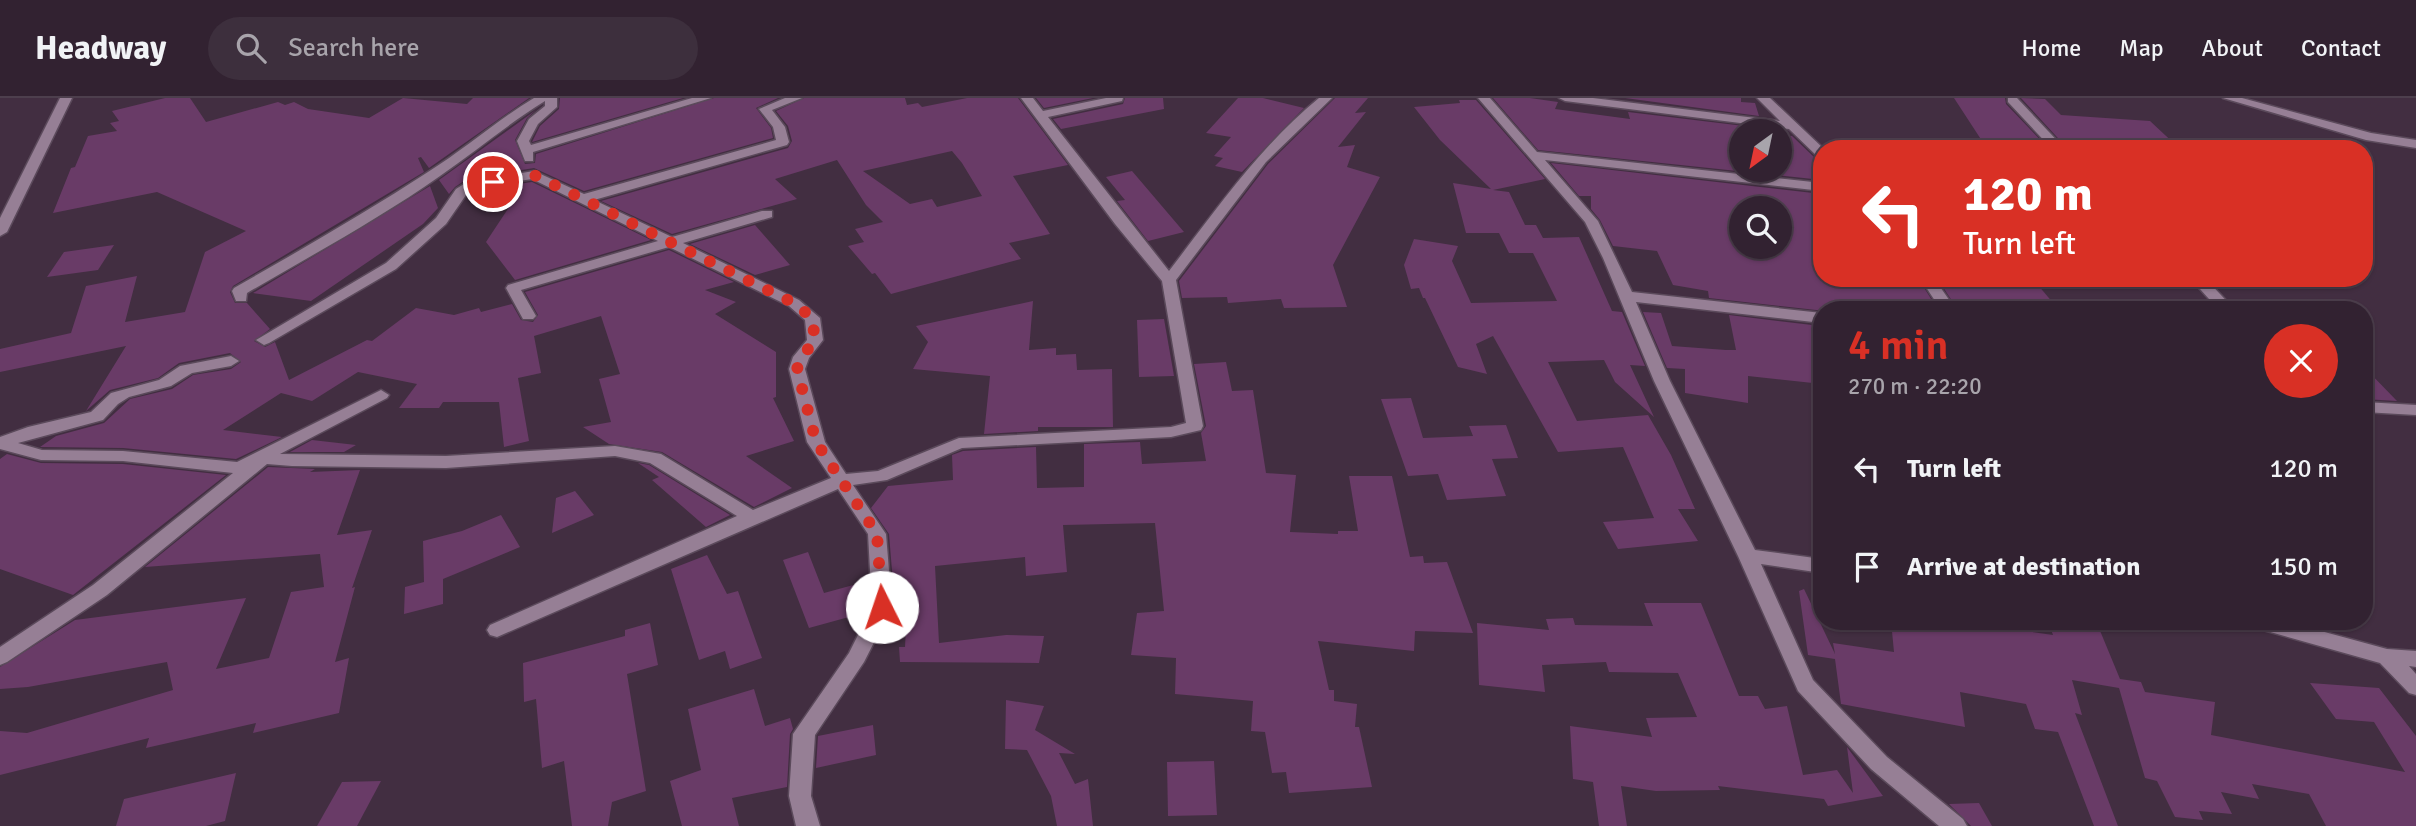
<!DOCTYPE html>
<html lang="en">
<head>
<meta charset="utf-8">
<style>
  :root { --surface:#322231; --page:#3d2f3d; --text:#f1f3f6; --muted:#a8a4ab; --line:#4d3f4d; --accent:#d93025 }
  body { margin:0; font-family:Signika,sans-serif; background:var(--page); color:var(--text); height:100vh; display:flex; flex-direction:column; font-size:26px; white-space:nowrap }
  * { box-sizing:border-box; margin:0 }
  p { font-size:23px; color:var(--muted) }
  .icon { flex:none; width:38px; height:38px; fill:none; stroke:currentColor; stroke-width:2; stroke-linecap:round; stroke-linejoin:round }
  .map { position:relative; flex:1; overflow:hidden }
  .side { position:absolute; left:1813px; top:203px; width:560px; height:329px; display:flex; flex-direction:column; background:var(--surface); border-radius:28px; box-shadow:0 2px 5px #0004,0 0 0 2px var(--line) }
  .side>* { flex:none }
  .banner { position:absolute; left:1813px; top:42px; width:560px; height:147px; border-radius:28px; box-shadow:0 2px 5px #0004,0 0 0 2px var(--line); background:#d93025; color:#fff; overflow:hidden }
  .needle { width:46px; rotate:213deg }
  .tools { position:absolute; left:1729px; top:21px; display:grid; gap:14px }
  .tools a { display:grid; place-items:center; width:63px; height:63px; border-radius:50%; background:var(--surface); box-shadow:0 2px 5px #0004,0 0 0 2px var(--line); font-size:35px }
  .pin { position:absolute; display:grid; place-items:center; width:60px; height:60px; color:#fff; margin:-30px; border:4px solid #fff; border-radius:50%; box-shadow:0 2px 7px #0007 }
  .me { position:absolute; width:77px; margin:-38px; rotate:356deg; stroke-linejoin:round; filter:drop-shadow(0 0 5px #0008) }
  .turn { display:flex; align-items:center; gap:24px; height:147px; padding:0 35px; font-size:32px }
  .turn .icon { width:91px; height:91px; stroke-width:2.5 }
  .turn b { display:block; font-size:49px; line-height:60px }
  .round { display:grid; place-items:center; flex:none; width:74px; height:74px; border-radius:37px; background:var(--page) }
  .headline { display:flex; align-items:center; justify-content:space-between; height:119px; padding:0 35px }
  h1 { font-size:42px; font-weight:600; line-height:52px; color:var(--accent) }
  ul { padding:0; list-style:none }
  li { display:flex; align-items:center; gap:21px; height:98px; padding:0 35px }
  li div { flex:1 }
  li b { display:block; font-size:26px }
  li em { font-style:normal }
  header { display:flex; align-items:center; gap:42px; box-sizing:border-box; height:98px; padding:0 35px; background:var(--surface); border-bottom:2px solid var(--line) }
  header strong { font-size:33px }
  nav { display:flex; gap:38px; margin-inline-start:auto; font-size:24px }
  .search { width:490px; height:63px; background:var(--page); display:flex; align-items:center; gap:18px; box-sizing:border-box; padding:0 24px; border-radius:38px; color:var(--muted); font-size:26px }
  .map>svg:first-child { display:block }
  .building { fill:#693b67; fill-rule:evenodd }
  .lines { fill:none; stroke-linecap:round; stroke-linejoin:round }
  .street-casing { stroke:#5b4a5b; stroke-width:3 }
  .secondary-casing { stroke:#5b4a5b; stroke-width:3 }
  .street { fill:#967f95; fill-rule:evenodd }
  .secondary { fill:#967f95; fill-rule:evenodd }
  .route { stroke:#d93025; stroke-width:12; stroke-dasharray:0 21.6 }
</style>
</head>
<body>
<header>
<strong>Headway</strong>
<div class="search"><svg class="icon" aria-label="search" viewBox="0 0 24 24"><circle cx="10" cy="10" r="6"/><path d="M15 15l6 6"/></svg>Search here</div>
<nav><a>Home</a><a>Map</a><a>About</a><a>Contact</a></nav>
</header>
<div class="map">
<svg width="2416" height="728" viewBox="0 0 2416 728">
  <rect width="100%" height="100%" fill="#422e41"/>
  <g class="building">
    <path d="M165 0H190L206 24 278 4 285 7 294 4 308 11 369 20 403 0 467 6 473 0H529L429 70 421 59 418 60 424 74 233 188 230 194 235 205H247L270 231 254 243 265 249 275 244 289 282 367 242 372 243 416 210 454 217 479 210 481 214 512 206 521 222 533 224 538 217 525 194 669 152 734 184 705 192 736 204 715 216 776 254V299L773 300 794 343 746 358 792 390 754 409 662 354 609 346 583 329 611 324 599 281 620 276 601 218 534 238 541 275 518 280 529 343 504 349 499 304H443L439 310H399L417 286 358 274 312 303 281 295 223 332 282 339 236 361 123 350 40 349 56 338 104 325 130 301 172 291 193 277 231 271 241 264 230 255 179 265 158 280 110 292 86 313 126 248 0 274V251L71 235 86 188 137 178 125 224 185 214 205 154 246 133 157 94 53 115 71 70 75 69 88 38 117 33 110 25 119 23 112 13Z"/>
    <path d="M560 0H683L532 44 540 28 559 11Z"/>
    <path d="M714 0H778L756 10 771 30 773 40 584 93 534 70 467 81 455 89 449 96 439 82 536 12 527 20 515 42 525 66 535 65 536 56Z"/>
    <path d="M804 0H905L907 7 918 5 922 9 967 0H1018L1068 67 1013 78 1050 136 1009 145 1021 161 891 196 875 175 872 176 848 148 864 144 855 131 883 124 866 107 837 62 775 81 797 101 672 136 601 103 788 50 792 43 788 28 776 13ZM952 53 962 65 982 98 937 109 932 101 910 106 863 73Z"/>
    <path d="M1036 0H1093L1044 10Z"/>
    <path d="M1125 0H1163L1164 11 1061 31 1053 21 1123 6Z"/>
    <path d="M1238 0H1263L1304 10 1242 74 1215 68 1223 60 1214 58 1231 39 1206 35Z"/>
    <path d="M1335 0H1368L1355 15 1366 14 1338 49 1355 47 1347 69 1380 79 1333 167 1347 209 1284 210 1281 201 1228 205 1227 199 1182 200 1179 183 1268 66Z"/>
    <path d="M1493 0H1530L1558 4 1555 11 1630 21 1628 14 1769 31V33H1741V72H1780V38H1792L1816 61 1822 62V82L1538 52Z"/>
    <path d="M1625 0H1741V4L1755 5 1759 18Z"/>
    <path d="M1954 0H2005L2006 6 2048 50 1984 46Z"/>
    <path d="M2021 0 2045 1 2061 17 2150 23 2180 51H2068Z"/>
    <path d="M1459 2H1476L1545 81 1493 92 1509 94 1525 127H1536L1543 140 1579 139 1612 213 1622 214 1645 268 1630 267 1654 319 1615 284 1604 262 1548 264 1577 323 1648 317 1671 357 1695 411H1678L1698 443 1618 451 1603 424 1654 420 1623 349 1558 354 1493 238 1476 246 1487 276 1458 269 1425 200H1423L1419 190 1411 191 1404 167 1414 141 1458 148 1452 163 1471 205 1557 203 1533 155H1509L1499 135H1466L1453 85 1491 91 1440 42 1414 9 1460 5Z"/>
    <path d="M1551 65 1822 96V180H1918L1938 212H1816L1709 200 1708 193 1673 187 1657 153 1613 148 1600 122 1591 111V98H1579ZM1741 110H1780V149H1741Z"/>
    <path d="M1132 73 1184 134 1148 143 1117 103 1125 102 1106 79Z"/>
    <path d="M532 84 651 142 515 182 486 144 523 88 469 98 477 92Z"/>
    <path d="M430 88 438 110 423 126 311 203 253 195Z"/>
    <path d="M755 127 790 167 755 177 690 146Z"/>
    <path d="M114 147 98 172 47 179 64 154Z"/>
    <path d="M1937 180H2032L2059 212H1958Z"/>
    <path d="M1033 203 1029 252 1056 250V257L1076 256 1077 272 1112 271 1113 329H1038V333L984 336 990 278 913 271 928 244 916 228Z"/>
    <path d="M1643 214 1661 215 1672 248 1726 252H1736L1729 217 1812 227 1822 261V286L1748 278V305L1685 295V271L1667 270Z"/>
    <path d="M1164 221 1174 278 1139 279 1137 222Z"/>
    <path d="M1226 264 1232 293 1253 292 1266 375 1296 377 1290 434 1338 436V433H1358L1349 378H1392L1410 459 1423 458 1424 465 1447 464 1473 535 1415 533 1414 553 1318 543 1329 592H1334V603L1357 606 1355 629H1359L1372 689 1289 695 1286 674 1272 675 1265 634 1251 633 1253 603 1175 596 1176 560 1131 557 1137 515 1164 513 1155 425 1063 427 1067 474 1026 478 1025 459 935 468 939 545 1006 537 1044 538 1039 565 900 564 899 549H905L906 529 885 532 895 509 889 436 871 410 888 388 953 382 952 357 963 353 1036 349 1037 390 1084 389V346L1140 344 1142 366 1206 363 1201 335 1206 328 1194 266Z"/>
    <path d="M2364 269 2397 303 2364 301Z"/>
    <path d="M1411 300 1423 340 1473 338 1469 328 1506 327 1518 360 1492 361 1506 398 1447 402 1438 376 1408 378 1381 301Z"/>
    <path d="M312 342 356 347 344 354H290Z"/>
    <path d="M7 356 41 365 123 366 226 377 73 497 0 471V361Z"/>
    <path d="M638 365 649 367 730 417 706 429 652 382 659 379Z"/>
    <path d="M268 369 315 371 310 374 360 372 337 437 372 432 352 490 355 489 335 564 349 560 339 615 253 635 256 625 146 650 149 640 0 677V633L27 635 173 592 167 564 28 589 0 591V569L75 522 246 500 216 571 269 560 291 494 324 489 320 456 145 469Z"/>
    <path d="M575 393 594 417 552 435 556 400Z"/>
    <path d="M501 417 520 449 443 481V506L404 516 405 489 424 484 423 443 462 433Z"/>
    <path d="M808 454 824 495 868 483 869 508 867 514 809 530 783 462Z"/>
    <path d="M707 457 727 496 738 493 762 560 730 571 725 553 699 562 671 471Z"/>
    <path d="M1804 491 1835 556 1833 545 1894 554 1891 523H1957L2053 537 2048 523H2096L2120 581 2141 584 2145 594 2215 604 2211 637 2405 674 2374 624 2336 621 2310 585 2379 590 2416 638V728H2326L2309 696 2252 686 2259 701 2221 694 2232 716 2199 713 2203 722 2175 719 2157 683 2145 680 2119 590 2072 582 2082 617 2075 615 2118 728H2094L2058 634 2035 631 2026 606 1960 594 1965 629 1841 606 1835 561 1808 557 1799 493Z"/>
    <path d="M1644 505H1701L1739 598H1758L1765 611 1787 608 1803 677 1837 672 1853 695 1847 649 1883 698 1828 708 1824 701 1718 688 1720 692 1656 693 1621 688 1627 728H1599L1593 684 1573 681 1570 628 1652 639 1646 620 1697 619 1678 575 1609 574 1606 564 1542 567 1545 594 1479 587 1477 525 1549 532 1546 521 1573 520 1575 527 1653 528Z"/>
    <path d="M650 525 658 567 627 576 646 693 612 704 608 728H572L564 663 542 670 536 601 524 604 523 565 625 538V532Z"/>
    <path d="M754 591 765 628 790 620 793 631 790 636 787 689 732 700 739 728H682L670 683 701 672 688 611Z"/>
    <path d="M1006 602 1044 608 1035 632 1075 656 1059 655 1075 686 1088 681 1093 728H1057L1051 698 1027 652 1005 651Z"/>
    <path d="M873 627 876 657 816 670 818 638Z"/>
    <path d="M1214 663 1217 717 1168 718 1167 664Z"/>
    <path d="M236 675 225 723 206 728H116L124 701Z"/>
    <path d="M381 683 357 728H317L342 684Z"/>
    <path d="M1979 705 1992 728H1971L1949 706Z"/>
  </g>
  <g class="lines">
    <g class="street-casing">
      <g id="street">
        <path d="M534 0H557V9L538 26 529 43 531 47 692 0H711L533 54V63H525L517 43 529 21 545 8V3C508 26 476 53 440 78 379 121 312 157 247 195L246 203H236L232 193 234 190C299 153 365 115 428 74 465 51 497 22 534 0Z"/>
        <path d="M785 0H802L772 12 785 29 789 44 787 47 594 102 672 139 762 113H772V119L683 145 799 202 820 220 823 242 809 260 805 271 825 344 846 376 878 373 959 340 1171 329 1186 325 1162 183 1115 126 1021 0H1033L1043 13 1106 0H1123L1122 3 1048 19 1169 173C1216 112 1259 49 1319 0H1332L1266 64 1176 182 1203 328 1201 332 1171 339 962 350 887 382 853 387 886 436 892 509 864 564 815 637 811 698 820 728H796L789 698 793 636 849 555 872 509 868 436 838 391 497 539 490 537 487 532 490 527 737 418 650 365 615 358 446 370 292 368 267 366 107 497 7 564 0 567V549L93 487 233 375 123 363 41 362 0 351V339L28 329 91 314 111 295 159 282 180 268 231 258 239 263 231 268 192 275 171 288 129 299 118 306 103 322 18 345 42 352 123 353 237 364 381 292 389 297 387 300 280 356 446 358 615 348 661 356 753 412 831 380 807 344 789 271 793 259 807 242 805 222 789 208 669 149 521 192 536 218 533 221H523L506 190 508 187 658 143 532 81 476 90 466 97 446 126 396 171 269 245 264 247 256 242 386 165 436 120 456 91 467 84 534 73 584 96 776 42 773 29 759 11Z"/>
        <path d="M1478 0H1490L1537 54 1822 85V93L1545 62 1598 123 1632 194 1822 215V225L1636 204 1670 283 1755 452 1822 461V475L1761 466 1813 582 1887 659 1963 721 1967 728H1939L1871 671 1798 593 1738 458 1654 283 1603 160 1585 124Z"/>
        <path d="M1559 0H1593L1780 23 1757 0H1770L1824 51 1822 60 1818 59 1789 31 1565 3Z"/>
        <path d="M2008 0H2017L2065 51H2052L2008 4Z"/>
        <path d="M2223 0H2242L2371 35 2416 42V50L2366 42Z"/>
        <path d="M1920 180H1934L1956 212H1941Z"/>
        <path d="M2190 180H2205L2235 212H2219Z"/>
        <path d="M2364 304 2416 307V317L2364 314Z"/>
        <path d="M2246 523H2284L2387 551 2416 553V569L2409 568 2416 576V597L2409 595 2380 565 2249 528Z"/>
      </g>
    </g>
    <g class="secondary-casing">
      <path id="secondary" d="M60 0H72L7 134 0 138V120Z"/>
    </g>
    <use href="#street" class="street"/>
    <use href="#secondary" class="secondary"/>
  </g>
  <g class="lines">
    <path class="route" d="M493 84 534 77 794 205 812 220 815 242 802 259 797 271 816 344 877 436 882 509"/>
  </g>
</svg>
<div class="tools">
<a><svg class="needle" viewBox="-14 -14 28 28"><path d="M0-13l5 13h-10z" fill="#e53935"/><path d="M0 13l5-13h-10z" fill="#a8a4ab"/></svg></a>
<a><svg class="icon" aria-label="search" viewBox="0 0 24 24"><circle cx="10" cy="10" r="6"/><path d="M15 15l6 6"/></svg></a>
</div>
<div class="pin" style="left:493px;top:84px;background:#d93025"><svg class="icon" aria-label="arrive" viewBox="0 0 24 24"><path d="M6 21V4h12l-3 4 3 4H6"/></svg></div>
<svg class="me" style="left:882px;top:509px" viewBox="-20 -20 40 40"><circle r="19" fill="#fff"/><path d="M0-13L10 11 0 6-10 11z" fill="#d93025"/></svg>
<div class="banner">
<div class="turn"><svg class="icon" aria-label="left" viewBox="0 0 24 24"><path d="M17 20v-9H6M10 6l-5 5 5 5"/></svg><div><b>120 m</b>Turn left</div></div>
</div>
<section class="side">
<div class="headline"><div><h1>4 min</h1><p>270 m · 22:20</p></div><a class="round" style="background:#d93025;color:#fff"><svg class="icon" aria-label="close" viewBox="0 0 24 24"><path d="M6 6l12 12M18 6L6 18"/></svg></a></div>
<ul>
<li><svg class="icon" aria-label="left" viewBox="0 0 24 24"><path d="M17 20v-9H6M10 6l-5 5 5 5"/></svg><div><b>Turn left</b></div><em>120 m</em></li>
<li><svg class="icon" aria-label="arrive" viewBox="0 0 24 24"><path d="M6 21V4h12l-3 4 3 4H6"/></svg><div><b>Arrive at destination</b></div><em>150 m</em></li>
</ul>
</section>
</div>
</body>
</html>
